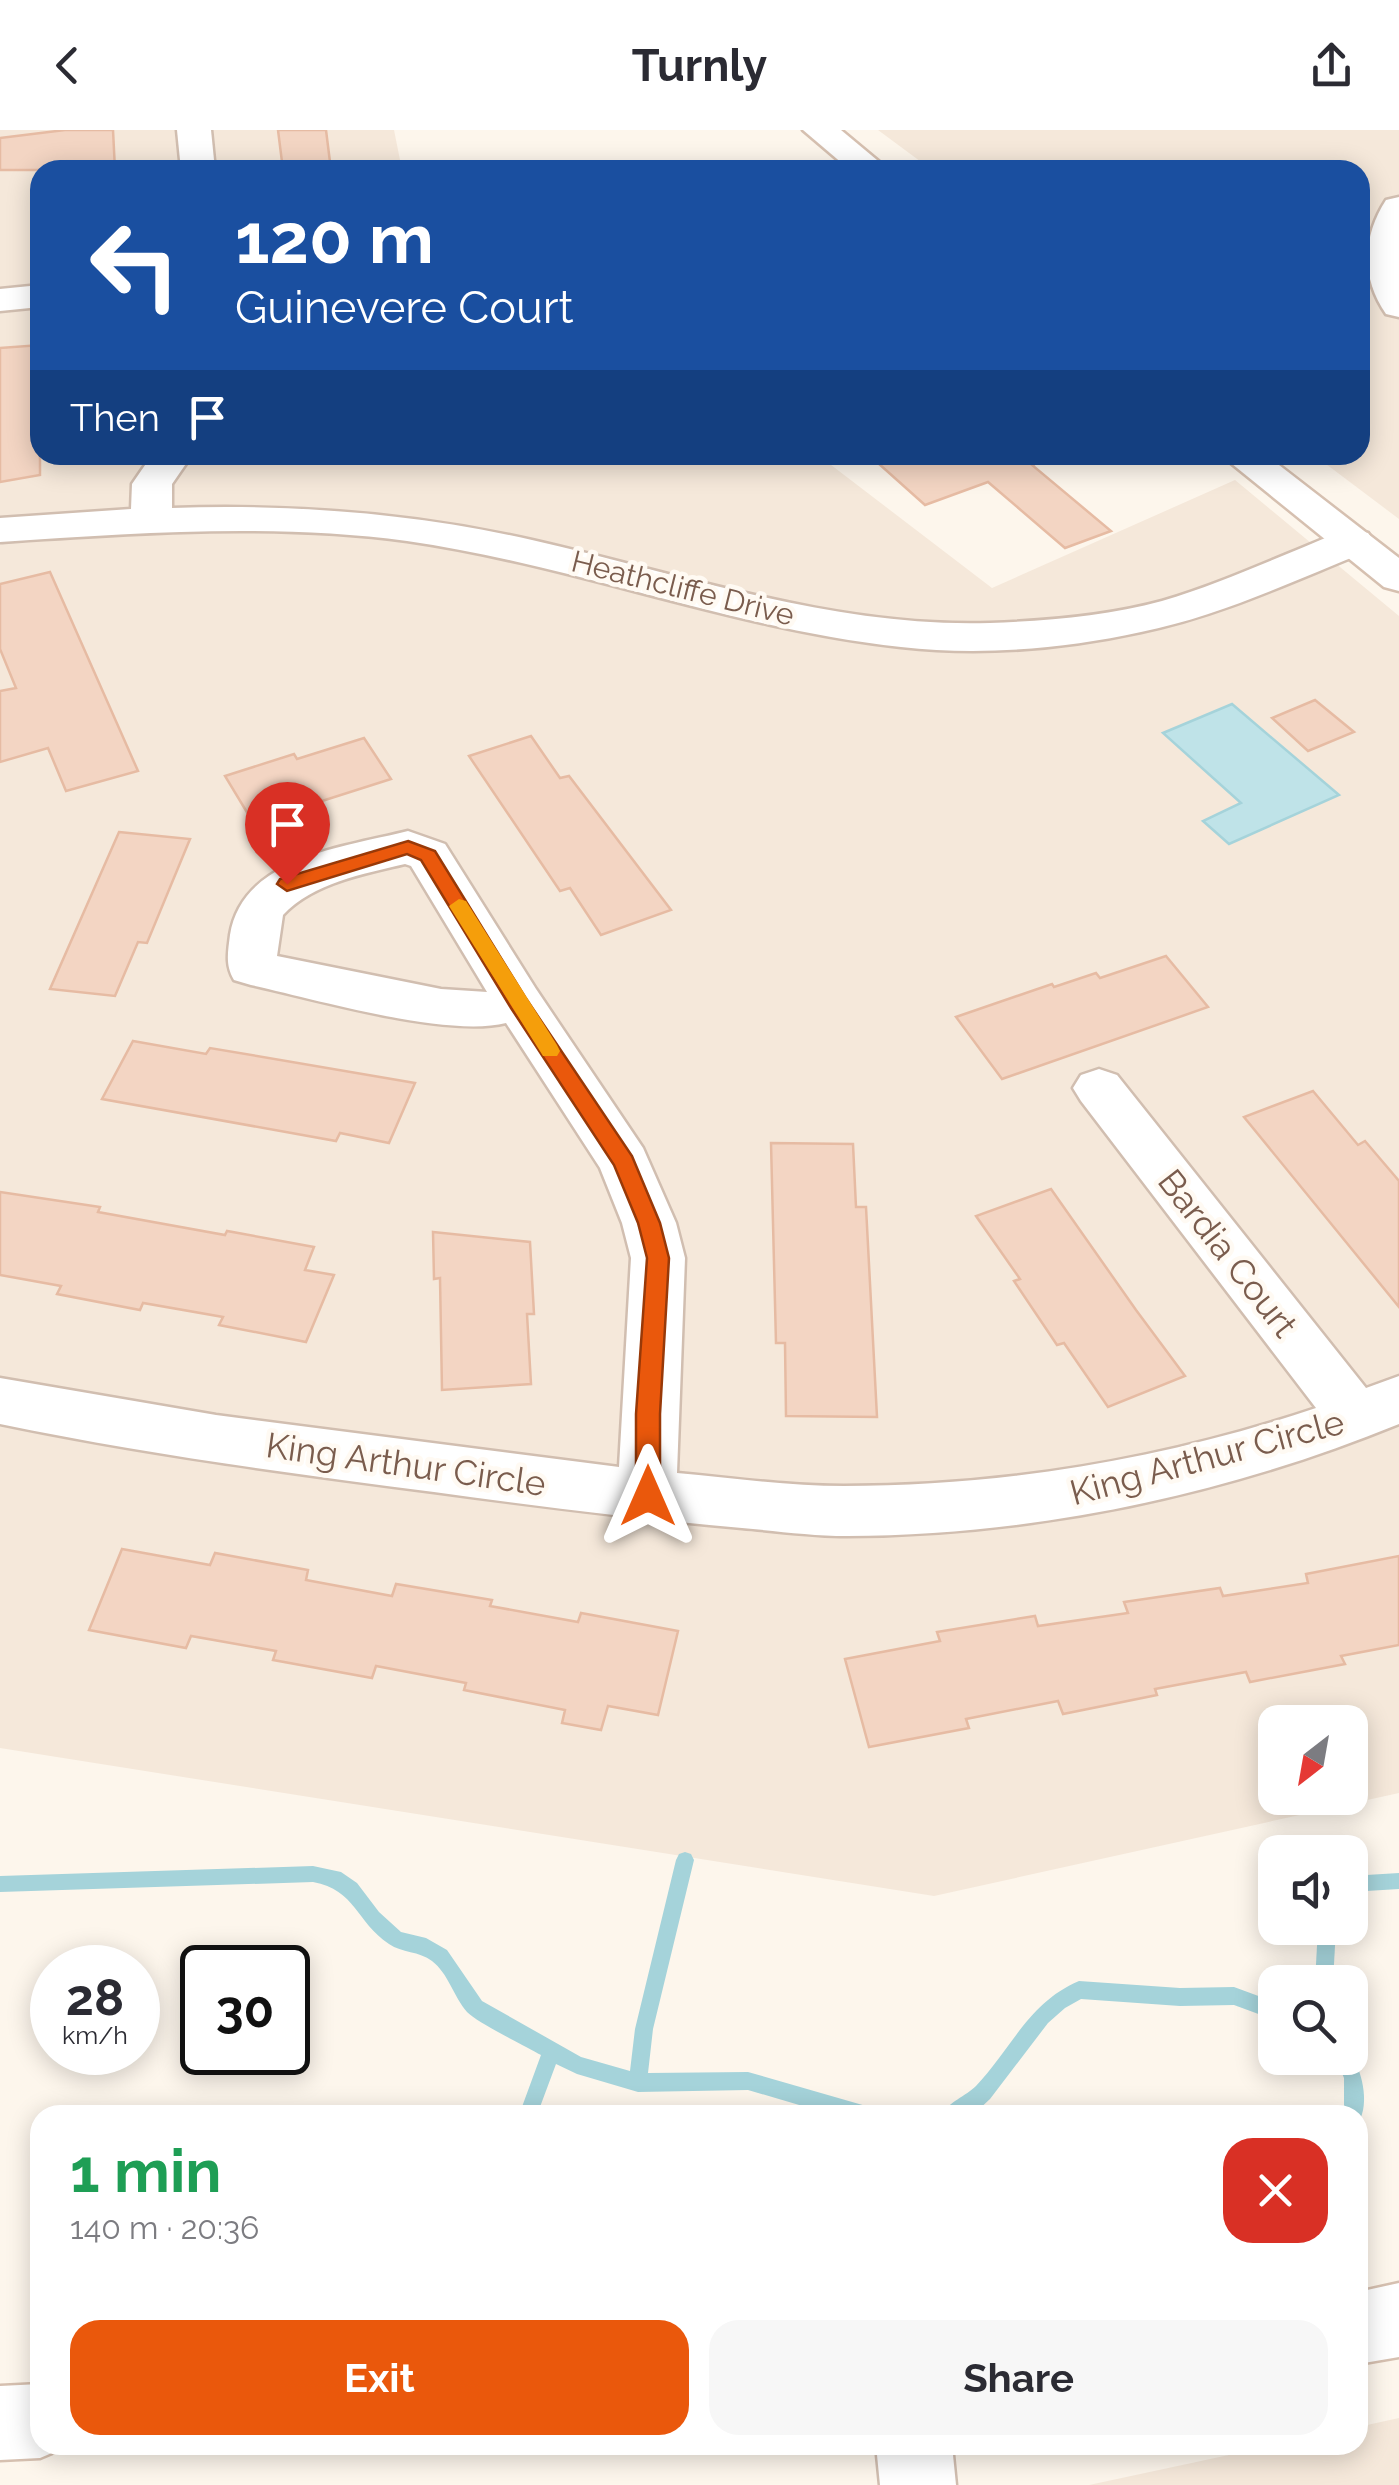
<!DOCTYPE html>
<html lang="en">
<head>
<meta charset="utf-8">
<style>
  :root { --surface:#fff; --page:#f7f7f7; --text:#2b2b33; --muted:#7c7c81; --accent:#ea580c }
  body { margin:0; font-family:Raleway,sans-serif; background:var(--page); color:var(--text); height:100vh; display:flex; flex-direction:column; font-size:38px; white-space:nowrap }
  * { box-sizing:border-box; margin:0 }
  p { font-size:32px; color:var(--muted) }
  .icon { flex:none; width:55px; height:55px; fill:none; stroke:currentColor; stroke-width:2; stroke-linecap:round; stroke-linejoin:round }
  .map { position:relative; flex:1; overflow:hidden }
  .sheet { position:absolute; left:30px; top:1975px; width:1338px; height:350px; display:flex; flex-direction:column; background:var(--surface); border-radius:30px; box-shadow:0 5px 25px #0003 }
  .sheet>* { flex:none }
  .hud { position:absolute; left:30px; top:30px; width:1340px; height:305px; border-radius:30px; box-shadow:0 5px 25px #0003; background:#1a4fa0; color:#fff; overflow:hidden }
  .needle { width:65px; rotate:211deg }
  .controls { position:absolute; left:1258px; top:1575px; display:grid; gap:20px }
  .controls a { display:grid; place-items:center; width:110px; height:110px; border-radius:20px; background:var(--surface); box-shadow:0 5px 25px #0003; font-size:50px }
  .speed { position:absolute; left:30px; top:1815px; display:flex; gap:20px; font-size:50px; font-weight:700; text-align:center }
  .speed>* { display:grid; place-content:center; width:130px; height:130px; border-radius:50%; background:var(--surface); box-shadow:0 5px 25px #0003; line-height:1 }
  .speed small { font-size:25px; font-weight:400 }
  .speed .limit { border:5px solid #111; border-radius:15px; background:#fff; color:#111 }
  .pin { position:absolute; display:grid; place-items:center; width:85px; height:85px; color:#fff; margin:-102px -42px; border-radius:50% 50% 50% 0; rotate:-45deg; box-shadow:0 0 10px #0007 }
  .pin .icon { rotate:45deg }
  .me { position:absolute; width:110px; margin:-55px; rotate:0deg; stroke-linejoin:round; filter:drop-shadow(0 0 8px #0008) }
  .turn { display:flex; align-items:center; gap:35px; height:210px; padding:0 40px; font-size:45px }
  .turn .icon { width:130px; height:130px; stroke-width:2.5 }
  .turn b { display:block; font-size:70px; line-height:85px }
  .then { display:flex; align-items:center; height:95px; padding:0 40px; background:#0003; gap:20px; font-size:38px }
  .round { display:grid; place-items:center; flex:none; width:105px; height:105px; border-radius:30px; background:var(--page) }
  .overview { display:flex; align-items:center; justify-content:space-between; height:170px; padding:0 40px }
  h1 { font-size:60px; font-weight:700; line-height:75px; color:#1e9e55 }
  .action { display:flex; gap:20px; margin-top:auto; padding:20px 40px }
  .action a { flex:1; height:115px; border-radius:30px; background:var(--accent); color:#fff; font-size:40px; font-weight:700; line-height:115px; text-align:center }
  .action a+a { background:var(--page); color:var(--text) }
  header { display:flex; justify-content:space-between; align-items:center; height:130px; padding:0 40px; background:var(--surface); font-size:45px; font-weight:700 }
  .map>svg:first-child { display:block }
  .residential { fill:#f5e8da; fill-rule:evenodd }
  .water { fill:#bfe3e8; stroke:#a5d3da; stroke-width:2.5 }
  .lines { fill:none; stroke-linecap:round; stroke-linejoin:round }
  .stream { fill:#a5d3da; fill-rule:evenodd }
  .building { fill:#f3d5c3; stroke:#e6bba3; stroke-width:2.5 }
  .street-casing { stroke:#d1beb0; stroke-width:5 }
  .secondary-casing { stroke:#d6c0b0; stroke-width:5 }
  .street { fill:#fff; fill-rule:evenodd }
  .secondary { fill:#fff; fill-rule:evenodd }
  .route { fill:#ea580c; stroke:#983908; stroke-width:2.5 }
  .slow { fill:#f59e0b }
  .labels { text-anchor:middle; dominant-baseline:central; stroke-width:9; stroke-linejoin:round; paint-order:stroke }
  .far-street-label { font-size:30px; fill:#7a5c4d; stroke:#fffaf3 }
  .street-label { font-size:35px; fill:#7a5c4d; stroke:#fffaf3 }
</style>
</head>
<body>
<header><svg class="icon" aria-label="back" viewBox="0 0 24 24"><path d="M15 5l-7 7 7 7"/></svg>Turnly<svg class="icon" aria-label="share" viewBox="0 0 24 24"><path d="M12 15V3M7 8l5-5 5 5M5 13v7h14v-7"/></svg></header>
<div class="map">
<svg width="1399" height="2355" viewBox="0 0 1399 2355">
  <rect width="100%" height="100%" fill="#fdf6ec"/>
  <g class="residential">
    <path d="M0 0H394L402 40H40V325H458L461 335 521 325H818L992 458 1235 350 1399 486V1663L934 1766 0 1618ZM1275 1592H1350V1668H1275Z"/>
    <path d="M878 0H1399V389L1314 325H1360V40H932Z"/>
    <path d="M1399 2288V2355H1089L1275 2315H1358V2297Z"/>
  </g>
  <path class="water" d="M1232 574 1339 665 1229 714 1203 691 1241 673 1163 603Z"/>
  <g class="lines">
    <g class="stream">
      <path d="M685 1722 691 1724 694 1730 653 1899 648 1943 748 1942 866 1976 873 1978 875 1985H833L748 1960 638 1962 577 1944 556 1934 537 1985H519L541 1925C524 1915 479 1894 467 1882 454 1867 448 1843 432 1831 419 1821 402 1823 389 1814 356 1792 356 1760 313 1752L0 1762V1746L313 1736 341 1742 357 1753 379 1782 401 1802 426 1808 447 1820 482 1871 581 1927 630 1941 635 1899 676 1730 679 1724Z"/>
      <path d="M1399 1743V1759L1350 1762V1746Z"/>
      <path d="M1318 1798H1336L1333 1852H1315Z"/>
      <path d="M1079 1851 1180 1858 1234 1857 1275 1872V1890L1234 1875 1180 1876 1081 1869 1065 1878 1048 1893 990 1969 975 1983 970 1985H942C948 1972 966 1966 976 1956 1011 1919 1029 1872 1079 1851Z"/>
      <path d="M1350 1921C1361 1939 1371 1973 1358 1993V1985H1344V1948L1336 1928H1350Z"/>
    </g>
  </g>
  <g class="building">
    <path d="M65 0H113L115 40H0V8Z"/>
    <path d="M278 0H326L331 40H283Z"/>
    <path d="M40 215V345L0 352V218Z"/>
    <path d="M869 325H1047L1048 329 1032 335 1111 401 1065 418 988 352 925 375Z"/>
    <path d="M50 442 138 641 66 661 48 618 0 632V561L16 558 0 519V454Z"/>
    <path d="M1315 570 1354 602 1308 621 1272 588Z"/>
    <path d="M531 606 560 648 569 646 671 780 601 805 570 758 560 761 469 626Z"/>
    <path d="M364 608 391 649 322 671 319 667 251 689 225 646 294 624 297 629Z"/>
    <path d="M119 702 190 709 147 813 138 812 115 866 50 859Z"/>
    <path d="M1166 826 1208 877 1002 949 956 887 1052 854 1054 857 1096 843 1100 848Z"/>
    <path d="M133 911 206 924 210 918 415 953 389 1013 340 1003 336 1011 102 969Z"/>
    <path d="M1313 961 1358 1015 1365 1011 1399 1051V1177L1244 987Z"/>
    <path d="M771 1013 853 1014 856 1077H866L877 1287 786 1286 785 1213H776Z"/>
    <path d="M1051 1059 1136 1180 1185 1246 1108 1277 1064 1213 1057 1215 1014 1151 1020 1149 976 1086Z"/>
    <path d="M0 1062 100 1077 98 1082 225 1105 227 1101 314 1117 305 1140 334 1145 306 1212 219 1195 223 1187 143 1173 140 1180 57 1164 61 1156 0 1145Z"/>
    <path d="M433 1102 530 1112 534 1184H527L531 1254 442 1260 440 1148 434 1149Z"/>
    <path d="M122 1419 210 1435 215 1423 308 1440 306 1450 392 1466 396 1454 492 1470 490 1476 578 1492 581 1483 678 1501 658 1585 608 1576 601 1600 562 1593 565 1580 464 1560 466 1553 376 1536 372 1548 273 1530 276 1521 191 1506 186 1518 89 1500Z"/>
    <path d="M1399 1426V1515L1341 1526 1345 1534 1250 1552 1246 1542 1155 1559 1157 1565 1063 1584 1058 1571 966 1589 969 1598 869 1617 845 1529 940 1511 937 1502 1035 1486 1038 1496 1128 1483 1124 1472 1220 1458 1223 1466 1308 1453 1306 1444Z"/>
  </g>
  <g class="lines">
    <g class="street-casing">
      <g id="street">
        <path d="M177 0H211L215 40H181Z"/>
        <path d="M1399 67V187L1386 184C1361 148 1362 107 1386 70Z"/>
        <path d="M40 155V177L0 181V159Z"/>
        <path d="M152 325H192L172 354V378C294 374 413 383 532 410 682 444 834 498 990 493 1047 491 1107 486 1162 471 1223 453 1280 426 1338 403L1353 400 1368 403 1374 412 1368 421C1293 451 1220 486 1141 502 1063 519 980 526 901 517 733 499 574 435 407 411 272 393 135 403 0 412V388L131 379 132 354Z"/>
        <path d="M408 701 445 714 536 859 643 1018 676 1093 685 1128 677 1343C732 1348 789 1356 844 1356 1005 1356 1164 1329 1316 1278L1081 971 1073 958 1081 945 1099 939 1117 945 1366 1258 1399 1246V1294C1225 1365 1037 1405 847 1406 812 1406 777 1401 742 1398 638 1389 537 1376 434 1362 288 1343 144 1324 0 1294V1248L216 1285 619 1337 631 1128 622 1093 600 1038 506 893C447 908 315 869 251 855L234 850C225 835 228 822 230 805 242 727 345 717 408 701ZM405 734 411 736 487 862 441 859 277 826 283 785C313 753 363 744 405 734Z"/>
        <path d="M876 2315H952L956 2355H880Z"/>
      </g>
    </g>
    <g class="secondary-casing">
      <g id="secondary">
        <path d="M803 0H841L889 40H850Z"/>
        <path d="M1221 325H1266L1399 428V461L1384 457Z"/>
        <path d="M1399 2153V2227L1358 2234V2162Z"/>
        <path d="M40 2254V2315L66 2317 40 2328 0 2330V2256Z"/>
      </g>
    </g>
    <use href="#street" class="street"/>
    <use href="#secondary" class="secondary"/>
  </g>
  <path class="route" d="M408 711 435 721 525 867 632 1026 660 1093 669 1128 660 1284V1366L657 1373H640L636 1366V1284L647 1128 638 1093 614 1035 511 878 421 730 407 724 287 761 277 754 280 749Z"/>
  <path class="slow" d="M459 769 466 771 557 915 560 921 557 926H543L449 776Z"/>
  <g class="labels">
    <g class="far-street-label">
      <text transform="translate(683 458) rotate(14)">Heathcliffe Drive</text>
    </g>
    <g class="street-label">
      <text transform="translate(1228 1123) rotate(52)">Bardia Court</text>
      <text transform="translate(1207 1327) rotate(-15)">King Arthur Circle</text>
      <text transform="translate(406 1334) rotate(8)">King Arthur Circle</text>
    </g>
  </g>
</svg>
<div class="controls">
<a><svg class="needle" viewBox="-14 -14 28 28"><path d="M0-13l5 13h-10z" fill="#e53935"/><path d="M0 13l5-13h-10z" fill="#7c7c81"/></svg></a>
<a><svg class="icon" aria-label="sound" viewBox="0 0 24 24"><path d="M4 9h4l5-4v14l-5-4H4zM17 9q2 3 0 6"/></svg></a>
<a><svg class="icon" aria-label="search" viewBox="0 0 24 24"><circle cx="10" cy="10" r="6"/><path d="M15 15l6 6"/></svg></a>
</div>
<div class="speed"><div>28<small>km/h</small></div><div class="limit">30</div></div>
<div class="pin" style="left:287px;top:754px;background:#d93025"><svg class="icon" aria-label="arrive" viewBox="0 0 24 24"><path d="M6 21V4h12l-3 4 3 4H6"/></svg></div>
<svg class="me" style="left:648px;top:1366px" viewBox="-20 -20 40 40"><path d="M0-17L14 15 0 8-14 15z" fill="#ea580c" stroke="#fff" stroke-width="4"/></svg>
<div class="hud">
<div class="turn"><svg class="icon" aria-label="left" viewBox="0 0 24 24"><path d="M17 20v-9H6M10 6l-5 5 5 5"/></svg><div><b>120 m</b>Guinevere Court</div></div>
<div class="then">Then<svg class="icon" aria-label="arrive" viewBox="0 0 24 24"><path d="M6 21V4h12l-3 4 3 4H6"/></svg></div>
</div>
<section class="sheet">
<div class="overview"><div><h1>1 min</h1><p>140 m · 20:36</p></div><a class="round" style="background:#d93025;color:#fff"><svg class="icon" aria-label="close" viewBox="0 0 24 24"><path d="M6 6l12 12M18 6L6 18"/></svg></a></div>
<div class="action"><a>Exit</a><a>Share</a></div>
</section>
</div>
</body>
</html>
